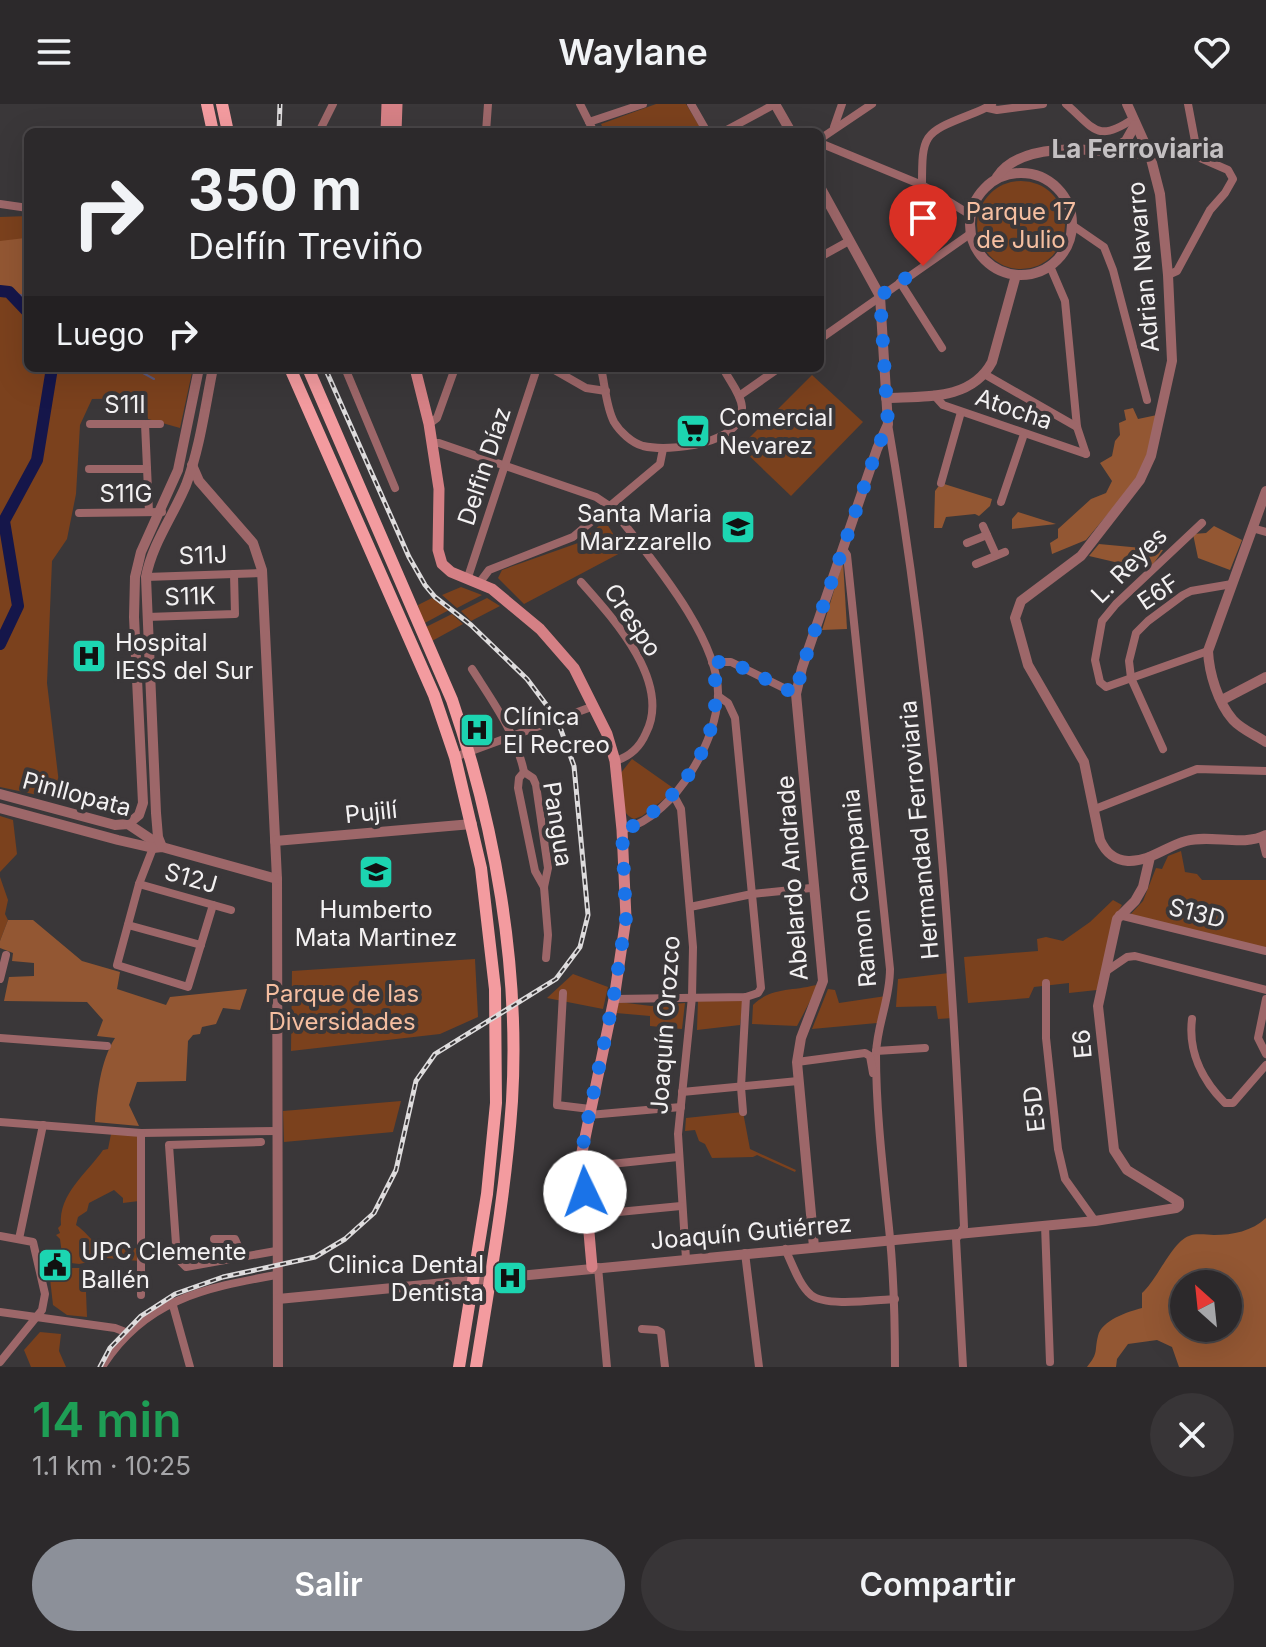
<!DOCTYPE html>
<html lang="es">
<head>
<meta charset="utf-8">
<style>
  :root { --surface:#2c292b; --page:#383537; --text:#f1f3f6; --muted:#a6a6a9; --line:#484547; --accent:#8c9099 }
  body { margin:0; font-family:Inter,sans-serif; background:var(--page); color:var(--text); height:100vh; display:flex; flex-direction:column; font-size:30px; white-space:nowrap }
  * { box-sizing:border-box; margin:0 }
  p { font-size:26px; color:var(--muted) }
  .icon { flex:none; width:44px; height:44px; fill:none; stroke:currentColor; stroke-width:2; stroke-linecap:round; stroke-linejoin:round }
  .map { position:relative; height:1263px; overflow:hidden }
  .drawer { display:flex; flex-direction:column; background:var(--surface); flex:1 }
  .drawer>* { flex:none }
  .hud { position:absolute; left:24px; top:24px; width:800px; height:244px; border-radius:12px; box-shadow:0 8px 32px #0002,0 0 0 2px var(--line); background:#2c292b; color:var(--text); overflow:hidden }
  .needle { width:52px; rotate:333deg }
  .buttons { position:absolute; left:1170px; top:1166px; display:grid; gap:16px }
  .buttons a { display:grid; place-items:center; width:72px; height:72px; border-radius:50%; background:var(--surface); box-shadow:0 8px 32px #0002,0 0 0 2px var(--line); font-size:40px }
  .pin { position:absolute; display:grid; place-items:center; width:68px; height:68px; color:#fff; margin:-82px -34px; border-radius:50% 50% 50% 0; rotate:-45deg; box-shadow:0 0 8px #0007 }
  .pin .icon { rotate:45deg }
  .me { position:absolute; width:88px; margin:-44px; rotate:357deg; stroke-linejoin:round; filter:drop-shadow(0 0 6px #0008) }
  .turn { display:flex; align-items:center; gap:28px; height:168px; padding:0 32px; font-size:36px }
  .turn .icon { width:104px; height:104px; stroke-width:2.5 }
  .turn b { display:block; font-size:56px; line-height:68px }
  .then { display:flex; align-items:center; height:76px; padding:0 32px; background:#0003; gap:16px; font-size:30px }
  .round { display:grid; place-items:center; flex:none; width:84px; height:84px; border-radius:42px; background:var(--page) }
  .headline { display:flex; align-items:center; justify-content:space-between; height:136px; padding:0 32px }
  h1 { font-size:48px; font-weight:600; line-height:60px; color:#1e9e55 }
  .action { display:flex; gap:16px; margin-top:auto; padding:16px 32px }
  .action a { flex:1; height:92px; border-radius:48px; background:var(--accent); color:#fff; font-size:32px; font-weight:600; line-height:92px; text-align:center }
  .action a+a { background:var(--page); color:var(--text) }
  header { display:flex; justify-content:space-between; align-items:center; height:104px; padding:0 32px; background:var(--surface); font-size:36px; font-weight:600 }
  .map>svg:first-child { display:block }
  .green { fill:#7b411d }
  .forest { fill:#935733; fill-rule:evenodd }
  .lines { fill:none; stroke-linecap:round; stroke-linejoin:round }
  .stream { stroke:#58587c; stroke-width:2 }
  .river { stroke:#15164a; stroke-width:12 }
  .minor { stroke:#9d6769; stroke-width:8 }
  .tertiary { stroke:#9d6769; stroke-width:10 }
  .secondary { stroke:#d58085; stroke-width:11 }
  .primary { stroke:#f39b9f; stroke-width:12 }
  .rail-casing { stroke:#dedcdd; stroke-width:5 }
  .rail { stroke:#3a3739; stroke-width:2; stroke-dasharray:6; stroke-linecap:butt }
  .route { stroke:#1a73e8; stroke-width:14; stroke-dasharray:0 25.2 }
  .labels { text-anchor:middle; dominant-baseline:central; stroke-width:8; stroke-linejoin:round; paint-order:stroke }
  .park-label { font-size:24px; fill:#f5bea0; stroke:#3a3739 }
  .street-label { font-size:24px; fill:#f3f1f2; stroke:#3a3739 }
  .poi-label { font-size:24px; fill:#f3f1f2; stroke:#3a3739; text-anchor:start }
  .neighbourhood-label { font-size:26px; font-weight:bold; fill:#c4c0c2; stroke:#3a3739 }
</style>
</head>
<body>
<header><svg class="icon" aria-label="menu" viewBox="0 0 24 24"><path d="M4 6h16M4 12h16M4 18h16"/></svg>Waylane<svg class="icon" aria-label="heart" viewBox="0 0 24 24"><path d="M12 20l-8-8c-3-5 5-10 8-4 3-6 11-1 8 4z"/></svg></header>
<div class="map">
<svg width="1266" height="1263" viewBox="0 0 1266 1263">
  <rect width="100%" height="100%" fill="#3a3739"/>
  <g class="green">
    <path d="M656 0H686L703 28H605L601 20Z"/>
    <circle cx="1021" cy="121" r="44"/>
    <path d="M28 112V264H193L180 324 148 315 146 294 92 295 80 321 76 390 67 435 52 457 47 579 61 696 0 683V113Z"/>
    <path d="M812 271 863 318 791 392 740 343Z"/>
    <path d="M605 417 624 447 524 500 498 474 502 466 578 439Z"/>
    <path d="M461 483 482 491 457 504 442 491Z"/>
    <path d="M432 494 449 506 423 520 418 501Z"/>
    <path d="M487 494 500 502 471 517 461 507Z"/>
    <path d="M452 510 463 520 432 537 426 523Z"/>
    <path d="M632 655 676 686 642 712 634 715C617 708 621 686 620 670Z"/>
    <path d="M0 712 13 716 17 750 0 768Z"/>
    <path d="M1181 747 1185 768 1197 770 1202 776H1266V844L1129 812 1143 797 1156 764 1162 765 1168 752Z"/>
    <path d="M0 773 8 796 5 810 8 816 0 837Z"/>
    <path d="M1113 796 1122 801 1114 815 1097 886 1069 889V879L1034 883 1029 894 968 899 964 853 1038 847 1037 835 1046 833 1063 837 1090 818Z"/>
    <path d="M475 855 478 913 440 930 291 947 292 867Z"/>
    <path d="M949 869 953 914 938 915 936 902 896 903 898 875Z"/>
    <path d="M573 870 608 883 603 905 547 894Z"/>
    <path d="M819 880 797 922 752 920 753 901C772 882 794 888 819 880Z"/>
    <path d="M828 885 835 886 839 899 886 892 877 919 812 925Z"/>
    <path d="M740 895 743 898 740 921 697 926 698 897Z"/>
    <path d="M619 898 651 902 685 899 682 925 650 922V912L616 909Z"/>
    <path d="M401 997 393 1028 284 1038 283 1007Z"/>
    <path d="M743 1008 750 1045 796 1066 795 1068 757 1051 753 1053 712 1054 705 1040 699 1037 695 1026 685 1027 686 1014Z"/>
    <path d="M111 1030 141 1031 139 1097 123 1099V1094L114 1086 89 1099 87 1107 78 1113 76 1121C85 1127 89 1134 97 1140 106 1148 127 1144 139 1144V1157L107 1154 79 1160 63 1158 60 1135 56 1131 60 1129 58 1124 61 1121C58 1090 88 1068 103 1046L108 1045Z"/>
    <path d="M64 1164H85L87 1213 67 1211 53 1201 49 1166Z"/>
    <path d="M40 1228 61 1230 59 1247 66 1263H31L24 1246Z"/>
  </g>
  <g class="forest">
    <path d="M25 134 28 138V204L0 191V137Z"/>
    <path d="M1133 304 1138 315 1157 311 1148 352 1138 374 1086 436 1052 450 1050 439 1058 434V425L1091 395 1106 389 1112 377 1100 359 1112 352 1115 337 1120 331 1119 319 1126 316 1124 306Z"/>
    <path d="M941 379 992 395 990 402 979 412 975 410 946 413 942 424H934L935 387Z"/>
    <path d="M1018 408 1056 420 1012 425V415Z"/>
    <path d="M1214 422 1242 436 1230 466 1198 454 1193 430 1206 429Z"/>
    <path d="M1099 440 1163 446 1149 466 1089 452Z"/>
    <path d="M843 457 847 525 822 526Z"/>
    <path d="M8 816H33L82 857 120 868 117 885 166 901 170 893 247 885 240 906 223 904 216 920 202 923 200 930 193 931 188 937 186 977 137 978 129 1001 139 1022 95 1018C97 990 100 958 115 934L97 932 103 916 87 898 4 897 9 873 34 872V859L12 857 13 849 0 844V837Z"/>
    <path d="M1266 1114V1263H1179L1172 1243 1157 1236 1128 1240 1117 1255 1116 1263H1087C1099 1248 1094 1248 1098 1232 1102 1216 1127 1208 1142 1204V1189C1157 1176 1172 1138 1189 1132 1197 1129 1206 1131 1214 1131 1233 1131 1252 1127 1266 1114ZM1184 1180H1228V1224H1184Z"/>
  </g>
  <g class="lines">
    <g class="stream">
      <path d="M9 188 28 193"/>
      <path d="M134 264 154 275"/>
    </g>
    <g class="river">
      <path d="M0 187 9 188 28 208"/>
      <path d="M0 540 18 502 4 417 37 356 52 264"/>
    </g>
    <g class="minor">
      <path d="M580 0 594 28"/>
      <path d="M691 0 707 28"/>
      <path d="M1066 0C1095 25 1097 39 1133 15"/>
      <path d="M988 4 997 6 1043 0"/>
      <path d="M589 18 643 0"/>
      <path d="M834 23 842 0"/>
      <path d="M319 28 333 0"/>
      <path d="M486 28 488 0"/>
      <path d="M723 28 775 0"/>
      <path d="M820 35 872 0"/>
      <path d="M820 39 922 81 969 110"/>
      <path d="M922 81C922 31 923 29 969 11 977 8 985 5 992 0"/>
      <path d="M0 100 28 104"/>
      <path d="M1072 121 1104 143 1113 166 1147 296"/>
      <path d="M820 153 849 137"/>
      <path d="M1050 162 1065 197 1077 323 1086 350"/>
      <path d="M1168 171 1177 167 1210 106 1225 89 1233 75 1228 66 1198 53 1188 0"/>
      <path d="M900 178 942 244"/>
      <path d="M820 235 970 130"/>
      <path d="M345 264 395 384"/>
      <path d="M551 264 586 284 606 287"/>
      <path d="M601 264C605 281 606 303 614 318 620 328 632 339 643 342 669 348 743 341 742 303 741 290 729 276 723 264"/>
      <path d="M986 271 1077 323"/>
      <path d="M934 291 943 301 1086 350"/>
      <path d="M739 292 779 264"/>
      <path d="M90 320H160"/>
      <path d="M145 320 149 408"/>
      <path d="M429 320 437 314 455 264"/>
      <path d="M888 320C934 585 953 854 964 1123L956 1135 963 1263"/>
      <path d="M431 339H439L596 393 611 403C645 448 721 534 718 593 716 619 705 646 691 668 676 692 651 719 622 726"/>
      <path d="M89 365H147"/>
      <path d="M941 379 961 308"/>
      <path d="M1001 398 1024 330"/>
      <path d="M79 409 162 408"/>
      <path d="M1202 419 1116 500 1102 517 1095 556 1100 578 1106 583 1208 547"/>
      <path d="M983 422 996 451"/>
      <path d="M1252 424 1266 428"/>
      <path d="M967 439 987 431"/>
      <path d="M843 445 847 451 890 865C890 896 877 920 876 950 876 1011 884 1073 890 1134 894 1177 895 1220 895 1263"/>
      <path d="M976 460 1005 448"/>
      <path d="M146 473 263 469"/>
      <path d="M468 473 537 264"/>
      <path d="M480 478 489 466 573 433 660 360 663 345"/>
      <path d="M581 478C613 514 672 578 646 629 640 643 629 653 615 657"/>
      <path d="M147 513 235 510 234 470"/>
      <path d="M712 558H731L796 590"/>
      <path d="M472 565C493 598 516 629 524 668L519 674 518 684 535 767 544 783"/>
      <path d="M1163 645 1131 574 1129 557 1136 529 1148 517 1183 491 1191 487 1232 480"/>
      <path d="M455 653 594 602"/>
      <path d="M524 668 533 674 536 681 548 764 544 783 548 831 546 854"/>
      <path d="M674 692 681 705 693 843 692 893 678 1030 686 1155"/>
      <path d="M1095 705 1197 665 1266 667"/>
      <path d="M1262 734 1266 750"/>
      <path d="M153 744 139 780 117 861 188 883 213 801"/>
      <path d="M139 780 231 806"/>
      <path d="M690 803 752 790 811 784"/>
      <path d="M1119 811 1266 847"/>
      <path d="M128 821 201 841"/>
      <path d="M1105 868 1127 853 1135 852 1266 886"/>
      <path d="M0 875 6 851"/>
      <path d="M1046 879V934L1058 1045 1065 1075 1095 1117"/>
      <path d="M563 889 557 1001 590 1005"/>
      <path d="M614 895 746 893 758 889 761 884 735 614 728 599 718 592"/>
      <path d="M1266 895 1258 934 1266 950"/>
      <path d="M1192 915C1188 947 1202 976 1225 999H1233L1266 961"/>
      <path d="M0 934 107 942"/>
      <path d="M876 947 925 944"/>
      <path d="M797 958 865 949 870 952 873 969"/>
      <path d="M682 988 798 977"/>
      <path d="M743 1008 741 983 746 893"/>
      <path d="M589 1011 681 1003"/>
      <path d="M0 1018 141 1029 276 1027"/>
      <path d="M261 1038 169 1041 177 1154 186 1163 276 1147"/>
      <path d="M582 1063 678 1053"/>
      <path d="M587 1111 681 1102"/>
      <path d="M1045 1121 1050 1258"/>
      <path d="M0 1132 33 1138 45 1190 42 1206 0 1258"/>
      <path d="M19 1135 43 1021"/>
      <path d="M214 1135H235L243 1153"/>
      <path d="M785 1145C792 1159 799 1181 811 1191 826 1203 874 1196 895 1195"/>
      <path d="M745 1149 759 1263"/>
      <path d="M598 1163 607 1263"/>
      <path d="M141 1191V1029"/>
      <path d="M172 1198 190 1263"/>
      <path d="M0 1208 115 1224 128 1229"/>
      <path d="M642 1225 657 1226 661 1228 665 1263"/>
      <path d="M102 1263C144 1196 204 1184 276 1171"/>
    </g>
    <g class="tertiary">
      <path d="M775 0 791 28"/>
      <path d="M1127 0 1150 51 1160 90 1168 171 1172 257 1151 352 1140 376 1081 452 1021 497 1015 514 1028 561 1084 658 1100 736C1106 749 1114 756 1128 757 1149 758 1167 742 1186 737 1211 730 1243 743 1266 731"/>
      <path d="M1109 47 1126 37 1135 21"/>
      <circle cx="1021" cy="120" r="51"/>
      <path d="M997 73C1024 32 1108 48 1150 51"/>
      <path d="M886 294C925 292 971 297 992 258L1016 171"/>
      <path d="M192 361 199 377 253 439 262 466 277 775 278 1263"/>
      <path d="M1266 387 1208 547C1209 569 1218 599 1233 616 1241 625 1255 631 1266 638"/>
      <path d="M1222 596 1266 573"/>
      <path d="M0 690 115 721 128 720 161 742"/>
      <path d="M0 704 118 736 153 744 162 743 277 775"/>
      <path d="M128 720 139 711 143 699 134 513 135 473 141 448 178 366 199 264"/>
      <path d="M275 737 472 720"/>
      <path d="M162 743 158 733 156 709 146 473C152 440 173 412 186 381 200 344 205 303 213 264"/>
      <path d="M814 1143 797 958 801 934 823 877 796 590 802 564 877 345 888 320 880 192 820 83"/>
      <path d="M278 1195 1095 1117 1176 1104 1179 1102V1098L1127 1066 1114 1046 1098 902 1117 815 1135 797 1143 783 1150 753"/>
    </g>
    <g class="secondary">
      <path d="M386 28 387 0"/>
      <path d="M396 28 397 0"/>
      <path d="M415 264 429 320 439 385 438 446 442 460 451 468 492 485 540 525 574 564 607 630 615 657 622 726 626 814 614 895 582 1048 592 1163"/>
    </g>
    <g class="primary">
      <path d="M207 0 213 28"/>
      <path d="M222 0 228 28"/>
      <path d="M290 264 434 591 455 653 481 764 495 885 496 999 487 1090 459 1263"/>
      <path d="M308 264 452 596C495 722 520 863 512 997 506 1086 490 1175 476 1263"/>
    </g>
    <g class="rail-casing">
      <g id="rail">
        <path d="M279 28 280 0"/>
        <path d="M100 1263 110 1244 141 1212 175 1190 223 1173 315 1153 345 1135 374 1109 396 1066 416 977 435 950 556 875 580 843 588 811 574 662 557 615 527 575 471 521 435 493 425 481 409 453 325 264"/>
      </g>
    </g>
    <use href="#rail" class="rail"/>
  </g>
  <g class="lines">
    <path class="route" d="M585 1088 582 1055 584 1034 613 897 626 814 622 726C635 723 644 715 654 707 699 672 726 615 712 558H731L796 590 802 564 877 345 888 320 880 192 923 162"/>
  </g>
  <defs>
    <g id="supermarket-square" transform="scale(1.8)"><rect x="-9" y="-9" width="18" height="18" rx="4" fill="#1cd5b1" stroke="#3a3739"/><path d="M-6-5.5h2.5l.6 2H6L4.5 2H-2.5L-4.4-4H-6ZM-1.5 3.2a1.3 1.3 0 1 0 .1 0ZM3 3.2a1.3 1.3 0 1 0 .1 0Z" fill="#111"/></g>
    <g id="university-square" transform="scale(1.8)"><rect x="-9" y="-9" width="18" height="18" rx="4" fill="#1cd5b1" stroke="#3a3739"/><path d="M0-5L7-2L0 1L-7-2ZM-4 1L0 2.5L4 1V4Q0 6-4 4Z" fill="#111"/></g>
    <g id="hospital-square" transform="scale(1.8)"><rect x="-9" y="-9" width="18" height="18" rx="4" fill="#1cd5b1" stroke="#3a3739"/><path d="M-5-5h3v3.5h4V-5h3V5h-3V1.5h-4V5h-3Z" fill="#111"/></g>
    <g id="school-square" transform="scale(1.8)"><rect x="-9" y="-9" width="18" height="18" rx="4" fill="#1cd5b1" stroke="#3a3739"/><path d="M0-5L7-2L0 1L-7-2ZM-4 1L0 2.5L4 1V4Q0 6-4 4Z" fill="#111"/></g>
    <g id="civic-square" transform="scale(1.8)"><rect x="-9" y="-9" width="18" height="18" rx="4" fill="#1cd5b1" stroke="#3a3739"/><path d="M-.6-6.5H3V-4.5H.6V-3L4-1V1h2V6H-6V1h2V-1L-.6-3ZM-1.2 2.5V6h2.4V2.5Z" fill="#111"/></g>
  </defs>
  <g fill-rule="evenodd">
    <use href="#supermarket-square" x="693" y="327"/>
    <use href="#university-square" x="738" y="423"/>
    <use href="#hospital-square" x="89" y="552"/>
    <use href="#hospital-square" x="477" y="626"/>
    <use href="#school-square" x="376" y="768"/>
    <use href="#civic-square" x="55" y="1161"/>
    <use href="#hospital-square" x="510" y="1174"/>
  </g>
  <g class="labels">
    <g class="park-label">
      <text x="1021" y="107">Parque 17<tspan x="1021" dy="28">de Julio</tspan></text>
      <text x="342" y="889">Parque de las<tspan x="342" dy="28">Diversidades</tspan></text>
    </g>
    <g class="street-label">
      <text transform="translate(1143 163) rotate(-95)">Adrian Navarro</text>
      <text x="125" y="300">S11I</text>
      <text transform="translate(1014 305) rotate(19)">Atocha</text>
      <text transform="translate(484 362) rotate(-72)">Delfin Díaz</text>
      <text x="126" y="389">S11G</text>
      <text transform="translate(203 451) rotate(-2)">S11J</text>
      <text transform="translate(1129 461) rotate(-45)">L. Reyes</text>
      <text transform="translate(1158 488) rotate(-34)">E6F</text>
      <text transform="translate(190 492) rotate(-2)">S11K</text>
      <text transform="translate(633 516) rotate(56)">Crespo</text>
      <text transform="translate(77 690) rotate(15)">Pinllopata</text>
      <text transform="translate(371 708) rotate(-6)">Pujilí</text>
      <text transform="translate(558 720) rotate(81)">Pangua</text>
      <text transform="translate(919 726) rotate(-95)">Hermandad Ferroviaria</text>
      <text transform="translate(191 774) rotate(16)">S12J</text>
      <text transform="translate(792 774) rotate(-94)">Abelardo Andrade</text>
      <text transform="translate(859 784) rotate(-95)">Ramon Campania</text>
      <text transform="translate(1197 809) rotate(14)">S13D</text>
      <text transform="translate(665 921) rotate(-86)">Joaquín Orozco</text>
      <text transform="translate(1082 940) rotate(-95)">E6</text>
      <text transform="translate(1034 1005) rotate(-96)">E5D</text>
      <text transform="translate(751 1128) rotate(-5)">Joaquín Gutiérrez</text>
    </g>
    <g class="poi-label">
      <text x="719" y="313">Comercial<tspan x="719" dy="28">Nevarez</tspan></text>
      <text x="712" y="409" text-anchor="end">Santa Maria<tspan x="712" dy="28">Marzzarello</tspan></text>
      <text x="115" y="538">Hospital<tspan x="115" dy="28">IESS del Sur</tspan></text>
      <text x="503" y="612">Clínica<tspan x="503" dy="28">El Recreo</tspan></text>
      <text x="376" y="805" text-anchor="middle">Humberto<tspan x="376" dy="28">Mata Martinez</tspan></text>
      <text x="81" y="1147">UPC Clemente<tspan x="81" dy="28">Ballén</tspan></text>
      <text x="484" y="1160" text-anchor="end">Clinica Dental<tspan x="484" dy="28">Dentista</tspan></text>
    </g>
    <g class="neighbourhood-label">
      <text x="1138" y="44">La Ferroviaria</text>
    </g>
  </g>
</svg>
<div class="buttons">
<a><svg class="needle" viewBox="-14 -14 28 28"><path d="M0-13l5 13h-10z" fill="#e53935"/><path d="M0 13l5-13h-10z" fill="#a6a6a9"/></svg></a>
</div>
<div class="pin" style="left:923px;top:162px;background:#d93025"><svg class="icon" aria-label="arrive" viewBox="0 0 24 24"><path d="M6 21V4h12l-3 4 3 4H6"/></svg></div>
<svg class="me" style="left:585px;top:1088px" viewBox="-20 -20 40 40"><circle r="19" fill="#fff"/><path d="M0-13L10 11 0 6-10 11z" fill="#1a73e8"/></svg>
<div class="hud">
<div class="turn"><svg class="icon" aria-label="right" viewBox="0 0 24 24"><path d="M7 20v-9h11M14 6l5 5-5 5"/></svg><div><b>350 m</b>Delfín Treviño</div></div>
<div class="then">Luego<svg class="icon" aria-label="right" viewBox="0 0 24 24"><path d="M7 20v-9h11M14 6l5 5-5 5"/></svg></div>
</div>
</div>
<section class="drawer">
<div class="headline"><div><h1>14 min</h1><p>1.1 km · 10:25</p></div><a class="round"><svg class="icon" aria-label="close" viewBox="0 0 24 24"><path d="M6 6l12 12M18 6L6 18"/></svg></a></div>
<div class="action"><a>Salir</a><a>Compartir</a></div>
</section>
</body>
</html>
